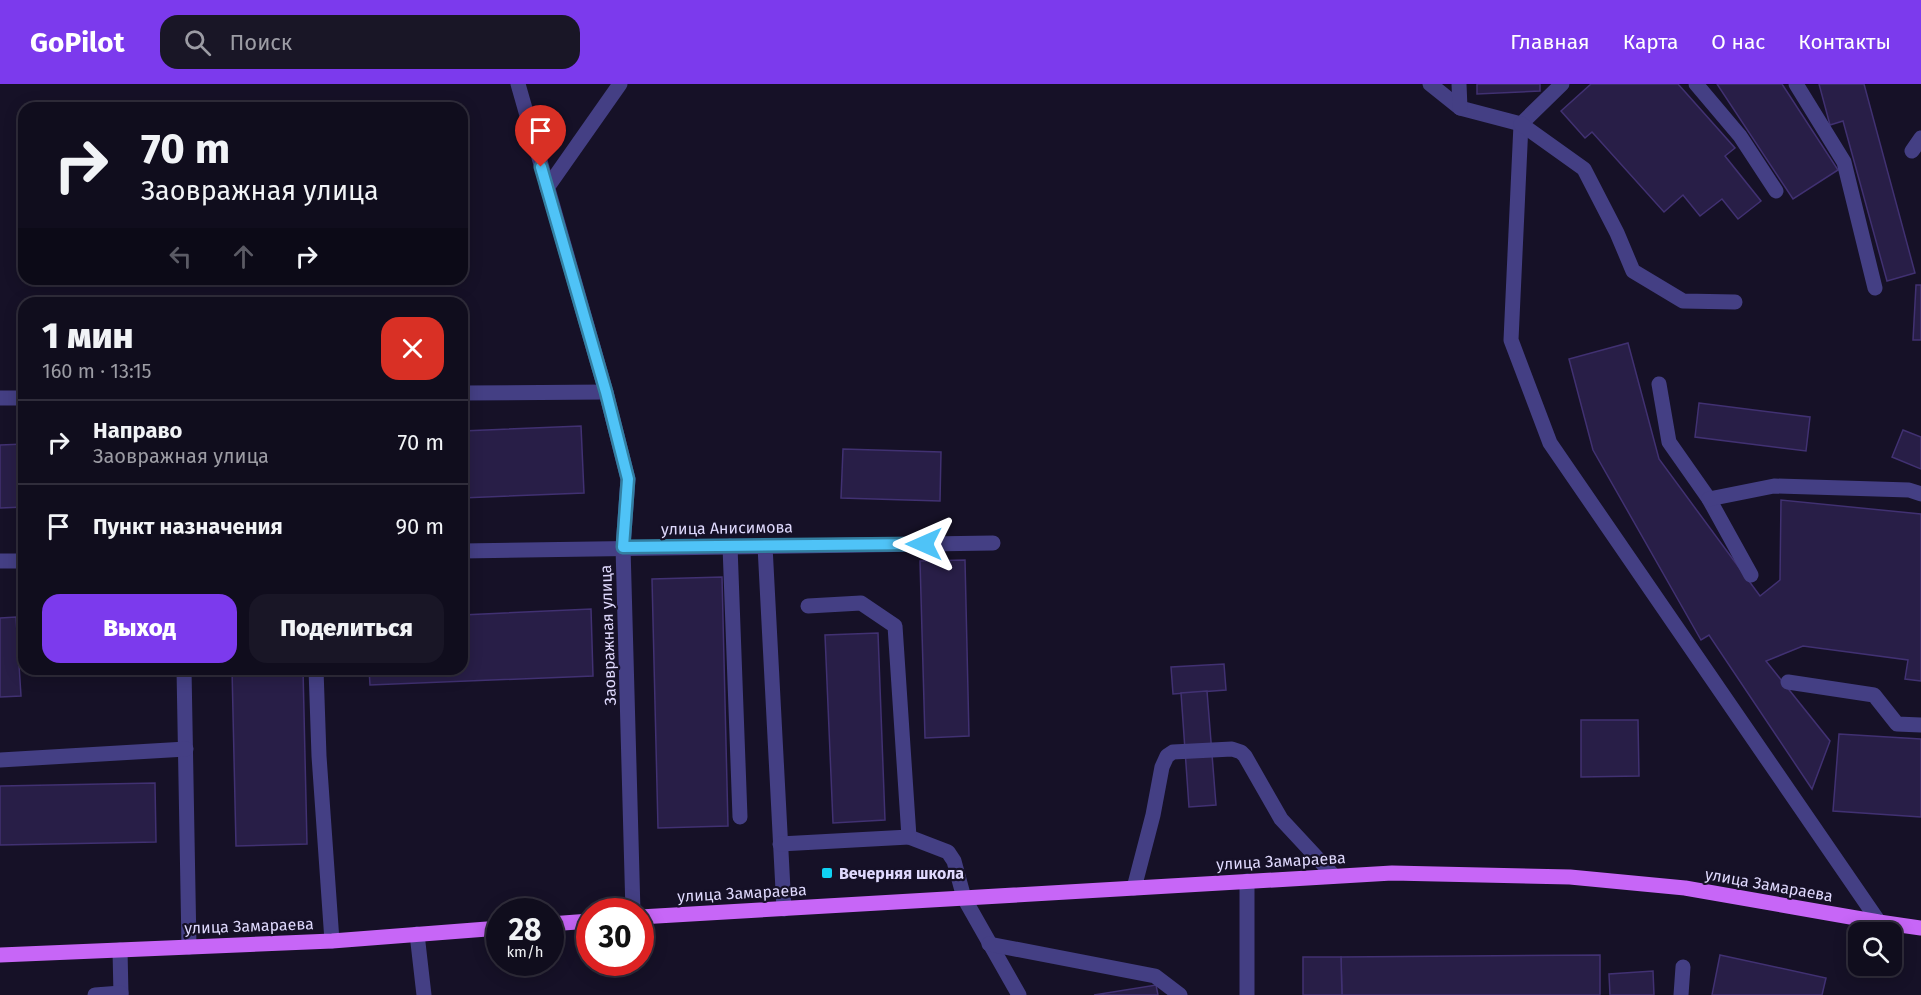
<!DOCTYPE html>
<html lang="ru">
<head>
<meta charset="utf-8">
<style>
  :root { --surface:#100d1d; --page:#191626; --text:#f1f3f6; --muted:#9c9ca4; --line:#302d3b; --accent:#7c3aed }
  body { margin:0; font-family:"Fira Sans",sans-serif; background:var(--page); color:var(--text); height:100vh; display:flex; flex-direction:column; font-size:22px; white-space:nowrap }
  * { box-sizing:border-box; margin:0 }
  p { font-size:20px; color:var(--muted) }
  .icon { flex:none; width:33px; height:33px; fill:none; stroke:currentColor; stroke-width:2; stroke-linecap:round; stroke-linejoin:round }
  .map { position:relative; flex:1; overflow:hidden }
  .side { position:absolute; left:18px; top:213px; width:450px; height:378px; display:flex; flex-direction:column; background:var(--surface); border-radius:18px; box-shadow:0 3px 15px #0003,0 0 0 2px var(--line) }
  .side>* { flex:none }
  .banner { position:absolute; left:18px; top:18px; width:450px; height:183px; border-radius:18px; box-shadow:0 3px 15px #0003,0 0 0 2px var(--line); background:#100d1d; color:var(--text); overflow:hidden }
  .tools { position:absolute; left:1848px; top:838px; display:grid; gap:12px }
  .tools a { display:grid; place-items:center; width:54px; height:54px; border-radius:12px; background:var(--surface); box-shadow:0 3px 15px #0003,0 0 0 2px var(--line); font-size:30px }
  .speed { position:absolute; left:486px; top:814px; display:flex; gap:12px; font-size:30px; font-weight:700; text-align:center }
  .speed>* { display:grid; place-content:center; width:78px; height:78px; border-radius:50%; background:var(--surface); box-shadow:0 3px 15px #0003,0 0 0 2px var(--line); line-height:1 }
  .speed small { font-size:15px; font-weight:400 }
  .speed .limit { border:9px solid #d22; background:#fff; color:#111 }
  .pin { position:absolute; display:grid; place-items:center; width:51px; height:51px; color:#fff; margin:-62px -26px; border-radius:50% 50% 50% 0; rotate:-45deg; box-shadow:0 0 6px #0007 }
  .pin .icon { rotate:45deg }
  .me { position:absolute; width:66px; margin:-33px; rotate:270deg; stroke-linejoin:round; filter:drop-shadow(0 0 4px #0008) }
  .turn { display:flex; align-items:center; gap:21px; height:126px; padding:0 24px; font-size:27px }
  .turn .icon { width:78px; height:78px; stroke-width:2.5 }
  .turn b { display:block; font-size:42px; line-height:51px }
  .lanes { display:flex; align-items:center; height:57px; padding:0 24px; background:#0003; justify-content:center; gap:30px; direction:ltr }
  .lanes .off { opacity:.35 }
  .round { display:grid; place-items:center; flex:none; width:63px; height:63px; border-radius:18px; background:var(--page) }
  .overview { display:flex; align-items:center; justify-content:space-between; height:102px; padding:0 24px }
  h1 { font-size:36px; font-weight:800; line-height:45px }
  .cta { display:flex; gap:12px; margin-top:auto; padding:12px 24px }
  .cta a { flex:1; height:69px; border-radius:18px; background:var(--accent); color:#fff; font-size:24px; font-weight:800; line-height:69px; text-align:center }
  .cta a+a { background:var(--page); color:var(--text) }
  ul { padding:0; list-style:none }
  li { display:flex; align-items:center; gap:18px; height:84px; padding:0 24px; border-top:2px solid var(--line) }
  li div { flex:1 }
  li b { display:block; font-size:22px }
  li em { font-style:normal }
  header { display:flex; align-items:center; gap:36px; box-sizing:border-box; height:84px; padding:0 30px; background:var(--accent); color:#fff }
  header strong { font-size:28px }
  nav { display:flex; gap:33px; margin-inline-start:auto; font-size:21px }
  .search { width:420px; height:54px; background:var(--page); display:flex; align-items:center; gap:15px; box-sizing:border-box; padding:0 21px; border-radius:18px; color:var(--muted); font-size:22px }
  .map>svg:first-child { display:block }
  .building { fill:#281e47; stroke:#413172; stroke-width:1.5 }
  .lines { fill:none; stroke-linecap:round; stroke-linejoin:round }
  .minor { stroke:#443f84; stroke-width:15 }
  .major { stroke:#c766f7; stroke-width:15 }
  .route-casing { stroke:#337fa1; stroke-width:15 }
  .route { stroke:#4fc3f7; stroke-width:10 }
  .poi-dot { fill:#10d2f3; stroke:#161127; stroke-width:2 }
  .labels { text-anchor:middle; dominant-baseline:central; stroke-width:4.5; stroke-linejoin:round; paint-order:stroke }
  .street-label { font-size:16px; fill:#dfd9fd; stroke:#161127 }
  .poi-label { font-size:16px; font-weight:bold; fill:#dfd9fd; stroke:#161127; text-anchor:start }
</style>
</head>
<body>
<header>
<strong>GoPilot</strong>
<div class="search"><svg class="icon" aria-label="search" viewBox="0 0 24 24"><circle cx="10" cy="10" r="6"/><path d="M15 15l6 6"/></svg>Поиск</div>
<nav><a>Главная</a><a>Карта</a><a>О нас</a><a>Контакты</a></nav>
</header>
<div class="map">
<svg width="1921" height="911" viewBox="0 0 1921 911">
  <rect width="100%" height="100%" fill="#161127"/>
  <g class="building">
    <path d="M1477 0H1540V7L1477 10Z"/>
    <path d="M1591 0H1678L1735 64 1725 72 1761 117 1738 135 1722 115 1700 132 1683 111 1664 128 1592 48 1585 54 1561 27Z"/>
    <path d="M1717 0H1782L1838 86 1793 115Z"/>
    <path d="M1819 0H1864L1915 189 1887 197 1843 37 1830 41Z"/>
    <path d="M1916 201H1921V256H1913Z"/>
    <path d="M1628 259 1659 375 1760 512 1780 496 1781 416 1921 430V597L1905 595 1908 576 1803 562 1766 577 1830 657 1812 705 1709 551 1701 556 1593 366 1569 275Z"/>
    <path d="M1699 319 1810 333 1806 367 1695 353Z"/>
    <path d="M581 342 584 409 462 414V347Z"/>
    <path d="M1903 346 1921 353V385L1892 373Z"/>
    <path d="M24 360V423L0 424V361Z"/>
    <path d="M843 365 941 368 940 417 841 414Z"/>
    <path d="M965 476 969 652 925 654 920 477Z"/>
    <path d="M722 493 728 742 658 744 652 495Z"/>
    <path d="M591 525 593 592 370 601 369 585H462V531Z"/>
    <path d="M16 533 21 612 0 613V534Z"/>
    <path d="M878 549 885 736 833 739 825 551Z"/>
    <path d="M1224 580 1226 606 1173 610 1171 583Z"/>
    <path d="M232 585H303L307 760 236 762Z"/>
    <path d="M1207 607 1216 721 1189 723 1181 609Z"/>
    <path d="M1581 636H1638L1639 692 1581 693Z"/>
    <path d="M1839 650 1921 655V733L1833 727Z"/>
    <path d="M155 699 156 758 0 761V702Z"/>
    <path d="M1600 871V911H1342L1341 873Z"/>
    <path d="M1720 871 1826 894 1822 911H1712Z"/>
    <path d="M1303 873H1341L1342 911H1303Z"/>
    <path d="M1653 887 1654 911H1610L1609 890Z"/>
    <path d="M1156 901 1158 911H1094Z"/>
  </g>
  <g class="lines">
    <g class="minor">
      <path d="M518 0 606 308 628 395 623 463 633 828"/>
      <path d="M1430 0 1460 24 1521 40 1562 0"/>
      <path d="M1459 0 1460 24"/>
      <path d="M1696 0 1740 52 1776 107"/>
      <path d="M1796 0 1844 78 1875 204"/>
      <path d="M1521 40 1511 256 1550 359 1879 838"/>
      <path d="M1521 40 1584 85 1617 149 1633 187 1683 217 1735 218"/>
      <path d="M1912 67 1921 54"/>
      <path d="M547 104 620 0"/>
      <path d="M1659 300 1669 358 1709 415 1751 491"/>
      <path d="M462 309 606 308"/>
      <path d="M0 314H24"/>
      <path d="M1709 415 1774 402 1909 406 1921 410"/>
      <path d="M730 462 740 733"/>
      <path d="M765 462 784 825"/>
      <path d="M462 467 993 459"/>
      <path d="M0 477H24"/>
      <path d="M184 585 189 863"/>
      <path d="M316 585 319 672 332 857"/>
      <path d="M1788 598 1874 611 1897 640 1921 641"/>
      <path d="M0 676 186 665"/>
      <path d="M909 753 948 768 954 777 964 814 1019 911"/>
      <path d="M780 760 909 753 895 542 861 519 808 522"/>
      <path d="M1134 804 1153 731 1162 683 1167 672 1173 668 1232 665 1241 668 1245 672 1281 735 1334 792"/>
      <path d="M417 850 424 911"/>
      <path d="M989 860 1155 892 1180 911"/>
      <path d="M120 866 121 911"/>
      <path d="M95 911 121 909"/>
      <path d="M1247 911V797"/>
      <path d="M1681 911 1683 883"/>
    </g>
    <g class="major">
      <path d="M640 833 1392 789 1570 793 1685 804 1879 838 1921 844"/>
      <path d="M550 840 590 837"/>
      <path d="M0 871 332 857 500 844"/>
    </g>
  </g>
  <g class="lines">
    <g class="route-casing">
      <path id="route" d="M541 83 606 308 628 395 623 463 924 460"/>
    </g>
    <use href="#route" class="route"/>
  </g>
  <rect class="poi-dot" x="821" y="783" width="12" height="12" rx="3"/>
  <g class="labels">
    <g class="street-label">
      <text transform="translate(727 444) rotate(-1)">улица Анисимова</text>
      <text transform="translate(608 551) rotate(-92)">Заовражная улица</text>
      <text transform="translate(1281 777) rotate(-3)">улица Замараева</text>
      <text transform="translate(1769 801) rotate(10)">улица Замараева</text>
      <text transform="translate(742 809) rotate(-3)">улица Замараева</text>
      <text transform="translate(249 842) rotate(-2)">улица Замараева</text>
    </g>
    <g class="poi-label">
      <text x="839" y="789">Вечерняя школа</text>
    </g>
  </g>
</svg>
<div class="tools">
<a><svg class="icon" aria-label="search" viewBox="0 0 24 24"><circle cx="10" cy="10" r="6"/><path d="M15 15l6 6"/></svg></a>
</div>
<div class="speed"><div>28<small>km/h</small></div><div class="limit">30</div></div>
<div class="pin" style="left:541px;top:83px;background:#d93025"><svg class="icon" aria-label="arrive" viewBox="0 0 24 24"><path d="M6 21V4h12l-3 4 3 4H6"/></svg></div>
<svg class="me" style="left:924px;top:460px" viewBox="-20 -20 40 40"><path d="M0-17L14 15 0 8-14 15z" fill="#4fc3f7" stroke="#fff" stroke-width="4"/></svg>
<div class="banner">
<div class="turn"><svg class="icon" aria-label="right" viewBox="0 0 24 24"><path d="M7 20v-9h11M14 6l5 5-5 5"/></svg><div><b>70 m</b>Заовражная улица</div></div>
<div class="lanes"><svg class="icon off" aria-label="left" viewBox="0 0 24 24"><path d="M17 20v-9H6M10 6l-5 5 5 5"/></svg><svg class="icon off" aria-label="ahead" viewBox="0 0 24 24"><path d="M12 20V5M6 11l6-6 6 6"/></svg><svg class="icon" aria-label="right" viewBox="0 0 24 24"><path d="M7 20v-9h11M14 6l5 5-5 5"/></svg></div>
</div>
<section class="side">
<div class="overview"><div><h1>1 мин</h1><p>160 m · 13:15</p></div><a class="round" style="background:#d93025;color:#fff"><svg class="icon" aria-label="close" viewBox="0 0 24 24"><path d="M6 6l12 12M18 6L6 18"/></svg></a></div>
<ul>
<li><svg class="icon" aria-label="right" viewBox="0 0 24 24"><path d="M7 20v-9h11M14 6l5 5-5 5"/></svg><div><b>Направо</b><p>Заовражная улица</p></div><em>70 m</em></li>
<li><svg class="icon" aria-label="arrive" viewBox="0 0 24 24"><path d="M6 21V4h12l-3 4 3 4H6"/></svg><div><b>Пункт назначения</b></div><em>90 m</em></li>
</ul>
<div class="cta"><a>Выход</a><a>Поделиться</a></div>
</section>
</div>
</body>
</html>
